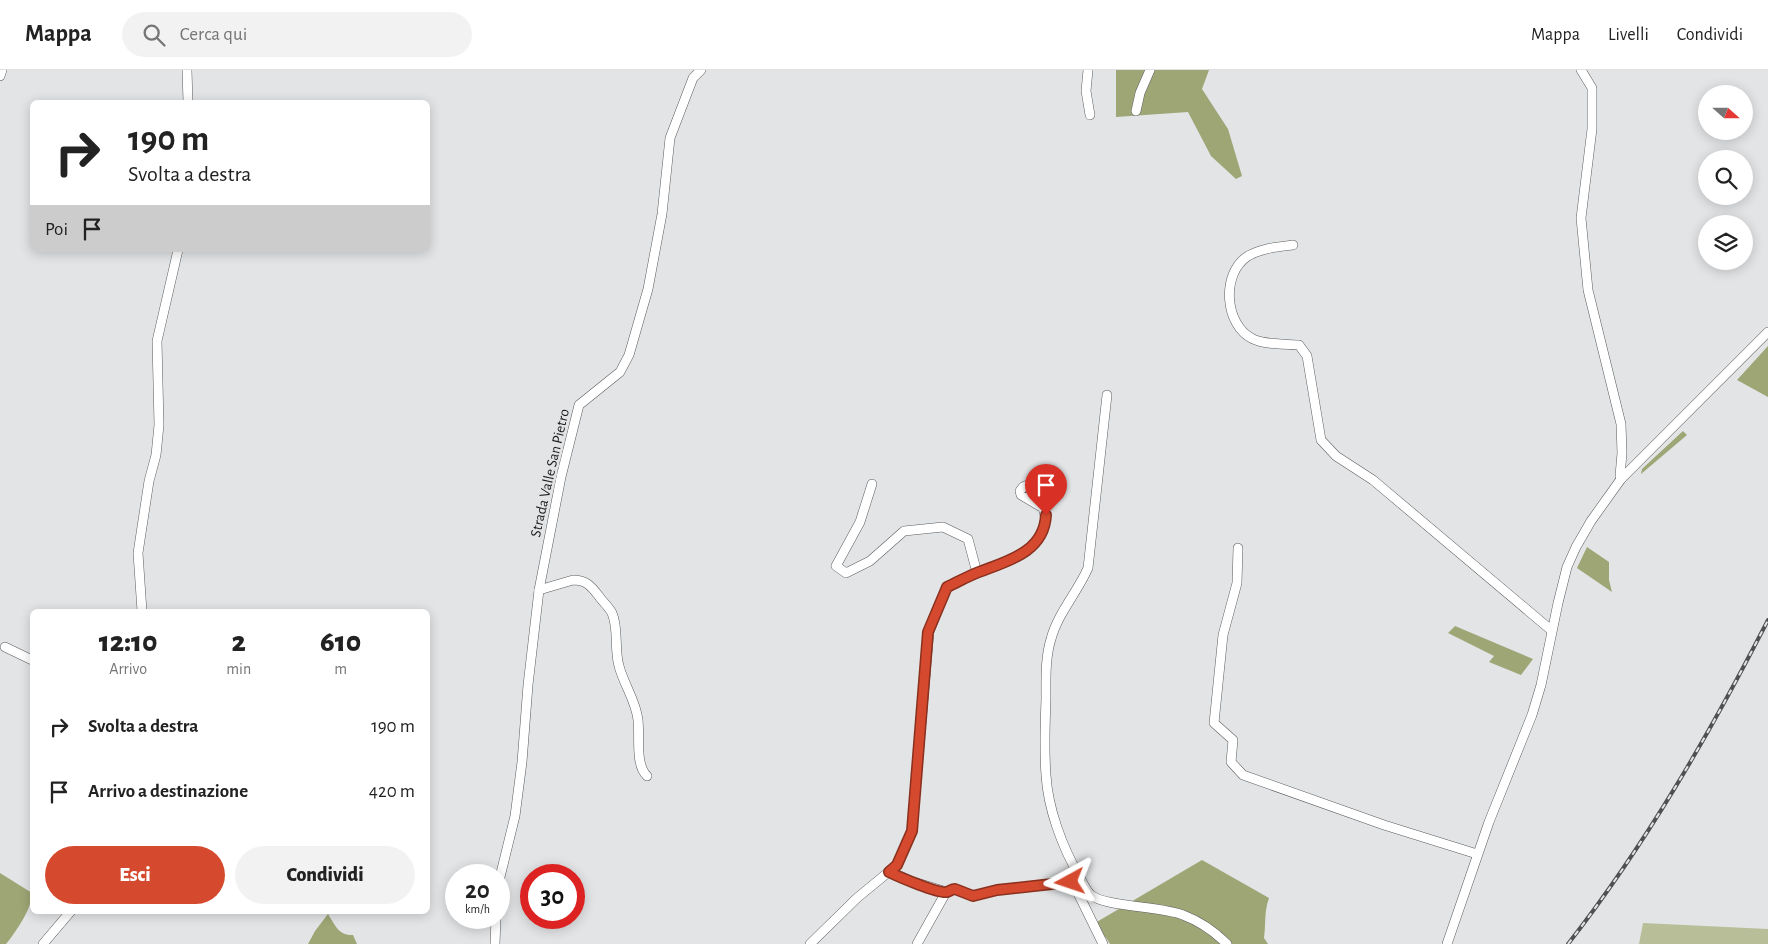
<!DOCTYPE html>
<html lang="it">
<head>
<meta charset="utf-8">
<style>
  :root { --surface:#fff; --page:#f2f2f2; --text:#222; --muted:#767676; --line:#e0e0e0; --accent:#d54a2e }
  body { margin:0; font-family:"Alegreya Sans",sans-serif; background:var(--page); color:var(--text); height:100vh; display:flex; flex-direction:column; font-size:19px; white-space:nowrap }
  * { box-sizing:border-box; margin:0 }
  p { font-size:16px; color:var(--muted) }
  .icon { flex:none; width:28px; height:28px; fill:none; stroke:currentColor; stroke-width:2; stroke-linecap:round; stroke-linejoin:round }
  .map { position:relative; flex:1; overflow:hidden }
  .details { position:absolute; left:30px; top:539px; width:400px; height:305px; display:flex; flex-direction:column; background:var(--surface); border-radius:8px; box-shadow:0 2px 12px #0003 }
  .details>* { flex:none }
  .hud { position:absolute; left:30px; top:30px; width:400px; height:152px; border-radius:8px; box-shadow:0 2px 12px #0003; background:#fff; color:var(--text); overflow:hidden }
  .needle { width:32px; rotate:111deg }
  .controls { position:absolute; left:1698px; top:15px; display:grid; gap:10px }
  .controls a { display:grid; place-items:center; width:55px; height:55px; border-radius:50%; background:var(--surface); box-shadow:0 2px 12px #0003; font-size:25px }
  .speed { position:absolute; left:445px; top:794px; display:flex; gap:10px; font-size:25px; font-weight:700; text-align:center }
  .speed>* { display:grid; place-content:center; width:65px; height:65px; border-radius:50%; background:var(--surface); box-shadow:0 2px 12px #0003; line-height:1 }
  .speed small { font-size:12px; font-weight:400 }
  .speed .limit { border:8px solid #d22; background:#fff; color:#111 }
  .pin { position:absolute; display:grid; place-items:center; width:42px; height:42px; color:#fff; margin:-51px -21px; border-radius:50% 50% 50% 0; rotate:-45deg; box-shadow:0 0 5px #0007 }
  .pin .icon { rotate:45deg }
  .me { position:absolute; width:55px; margin:-28px; rotate:265deg; stroke-linejoin:round; filter:drop-shadow(0 0 4px #0008) }
  .turn { display:flex; align-items:center; gap:18px; height:105px; padding:0 15px; font-size:22px }
  .turn .icon { width:65px; height:65px; stroke-width:2.5 }
  .turn b { display:block; font-size:35px; line-height:42px }
  .then { display:flex; align-items:center; height:48px; padding:0 15px; background:#0003; gap:10px; font-size:19px }
  .eta { display:flex; justify-content:space-evenly; align-items:center; height:85px; text-align:center }
  .eta b { font-size:30px; font-weight:800; line-height:35px }
  .cta { display:flex; gap:10px; margin-top:auto; padding:10px 15px }
  .cta a { flex:1; height:58px; border-radius:30px; background:var(--accent); color:#fff; font-size:20px; font-weight:800; line-height:58px; text-align:center }
  .cta a+a { background:var(--page); color:var(--text) }
  ul { padding:0; list-style:none }
  li { display:flex; align-items:center; gap:15px; height:65px; padding:0 15px }
  li div { flex:1 }
  li b { display:block; font-size:19px }
  li em { font-style:normal }
  header { display:flex; align-items:center; gap:30px; box-sizing:border-box; height:70px; padding:0 25px; background:var(--surface); border-bottom:1px solid var(--line) }
  header strong { font-size:24px }
  nav { display:flex; gap:28px; margin-inline-start:auto; font-size:18px }
  .search { width:350px; height:45px; background:var(--page); display:flex; align-items:center; gap:12px; box-sizing:border-box; padding:0 18px; border-radius:28px; color:var(--muted); font-size:19px }
  .map>svg:first-child { display:block }
  .green { fill:#b8bf98 }
  .forest { fill:#9ea675 }
  .lines { fill:none; stroke-linecap:round; stroke-linejoin:round }
  .minor-casing { stroke:#5a5c5e; stroke-width:10 }
  .minor { stroke:#fff; stroke-width:9 }
  .rail-casing { stroke:#505051; stroke-width:4 }
  .rail { stroke:#e2e4e6; stroke-width:2; stroke-dasharray:5.5; stroke-linecap:butt }
  .route-casing { stroke:#8a301e; stroke-width:12 }
  .route { stroke:#d54a2e; stroke-width:9 }
  .labels { text-anchor:middle; dominant-baseline:central; stroke-width:5; stroke-linejoin:round; paint-order:stroke }
  .street-label { font-size:15px; fill:#19191a; stroke:#e2e4e6 }
</style>
</head>
<body>
<header>
<strong>Mappa</strong>
<div class="search"><svg class="icon" aria-label="search" viewBox="0 0 24 24"><circle cx="10" cy="10" r="6"/><path d="M15 15l6 6"/></svg>Cerca qui</div>
<nav><a>Mappa</a><a>Livelli</a><a>Condividi</a></nav>
</header>
<div class="map">
<svg width="1768" height="874" viewBox="0 0 1768 874">
  <rect width="100%" height="100%" fill="#e2e4e6"/>
  <path class="green" d="M1643 853 1768 859V874H1639Z"/>
  <g class="forest">
    <path d="M1116 0H1209L1202 19 1228 59 1242 106 1236 109 1211 86 1188 42 1116 47Z"/>
    <path d="M1768 276V327L1737 310Z"/>
    <path d="M1683 361 1687 365 1641 404 1642 399Z"/>
    <path d="M1587 477 1609 492V510L1612 522 1577 498Z"/>
    <path d="M1455 556 1533 589 1521 605 1489 592 1494 586 1448 563Z"/>
    <path d="M1202 790 1269 828C1264 842 1266 853 1264 868L1268 874H1110C1106 866 1099 861 1095 853Z"/>
    <path d="M0 803 32 823C33 837 15 863 6 874H0Z"/>
    <path d="M328 844C335 855 339 866 353 865L357 874H308L315 861Z"/>
  </g>
  <g class="lines">
    <g class="minor-casing">
      <g id="minor">
        <path d="M187 0 188 32"/>
        <path d="M1088 0 1086 21 1090 45"/>
        <path d="M1581 0 1592 18V59L1581 148 1588 220 1621 354 1622 383 1620 406 1621 409"/>
        <path d="M0 6 2 0"/>
        <path d="M1136 41 1140 23 1150 0"/>
        <path d="M1293 175C1277 177 1262 178 1248 186 1221 203 1224 255 1253 269 1266 275 1285 274 1299 275L1307 286 1321 370 1336 386 1373 410 1551 560"/>
        <path d="M1107 325 1088 498C1077 523 1058 543 1051 569 1045 588 1046 610 1046 629 1045 655 1044 680 1046 705 1048 739 1062 776 1079 806 1082 811 1086 821 1091 825 1105 837 1162 836 1183 845 1199 851 1215 862 1227 874"/>
        <path d="M872 414 860 452 836 496 846 503 870 491 904 461 943 457 968 469 977 503"/>
        <path d="M1238 478 1237 513 1223 565 1214 653 1233 670 1231 692 1243 705 1384 755 1477 784"/>
        <path d="M539 520 573 510C586 510 591 516 598 525 602 531 609 537 612 543 619 559 614 579 619 596 624 615 636 631 638 650 640 666 635 695 647 706"/>
        <path d="M142 541 138 483 149 411 156 385 159 355 157 271 178 180"/>
        <path d="M5 577 32 590"/>
        <path d="M889 801 914 812 947 822"/>
        <path d="M499 811 515 746 522 692 528 615 539 520 561 407 579 335 620 302 629 285 648 219 662 144 670 68 693 8 701 0"/>
        <path d="M43 874 71 841"/>
        <path d="M495 874 496 848"/>
        <path d="M810 874 857 828 897 795 912 761 929 562 947 517C957 512 968 506 979 502 1003 493 1032 487 1042 461 1046 452 1046 446 1043 438L1021 425 1020 421 1023 417 1028 415"/>
        <path d="M917 874 945 824 950 820H959L973 826 997 820 1065 812 1072 813 1076 819 1103 874"/>
        <path d="M1447 874 1489 752 1532 645 1541 615 1558 533 1567 497 1576 477 1591 451 1621 409 1768 262"/>
      </g>
    </g>
    <use href="#minor" class="minor"/>
    <g class="rail-casing">
      <path id="rail" d="M1568 874C1646 774 1710 663 1768 550"/>
    </g>
    <use href="#rail" class="rail"/>
  </g>
  <g class="lines">
    <g class="route-casing">
      <path id="route" d="M1046 445C1044 482 1008 491 979 502 968 506 958 512 947 517L928 562 912 761 897 795 889 802C899 807 939 824 947 822 950 821 952 819 955 819L973 826 997 820 1070 812"/>
    </g>
    <use href="#route" class="route"/>
  </g>
  <g class="labels">
    <g class="street-label">
      <text transform="translate(550 403) rotate(-77)">Strada Valle San Pietro</text>
    </g>
  </g>
</svg>
<div class="controls">
<a><svg class="needle" viewBox="-14 -14 28 28"><path d="M0-13l5 13h-10z" fill="#e53935"/><path d="M0 13l5-13h-10z" fill="#767676"/></svg></a>
<a><svg class="icon" aria-label="search" viewBox="0 0 24 24"><circle cx="10" cy="10" r="6"/><path d="M15 15l6 6"/></svg></a>
<a><svg class="icon" aria-label="layers" viewBox="0 0 24 24"><path d="M12 4l9 5-9 5-9-5zM3 14l9 5 9-5"/></svg></a>
</div>
<div class="speed"><div>20<small>km/h</small></div><div class="limit">30</div></div>
<div class="pin" style="left:1046px;top:445px;background:#d93025"><svg class="icon" aria-label="arrive" viewBox="0 0 24 24"><path d="M6 21V4h12l-3 4 3 4H6"/></svg></div>
<svg class="me" style="left:1070px;top:812px" viewBox="-20 -20 40 40"><path d="M0-17L14 15 0 8-14 15z" fill="#d54a2e" stroke="#fff" stroke-width="4"/></svg>
<div class="hud">
<div class="turn"><svg class="icon" aria-label="right" viewBox="0 0 24 24"><path d="M7 20v-9h11M14 6l5 5-5 5"/></svg><div><b>190 m</b>Svolta a destra</div></div>
<div class="then">Poi<svg class="icon" aria-label="arrive" viewBox="0 0 24 24"><path d="M6 21V4h12l-3 4 3 4H6"/></svg></div>
</div>
<section class="details">
<div class="eta">
<div><b>12:10</b><p>Arrivo</p></div>
<div><b>2</b><p>min</p></div>
<div><b>610</b><p>m</p></div>
</div>
<ul>
<li><svg class="icon" aria-label="right" viewBox="0 0 24 24"><path d="M7 20v-9h11M14 6l5 5-5 5"/></svg><div><b>Svolta a destra</b></div><em>190 m</em></li>
<li><svg class="icon" aria-label="arrive" viewBox="0 0 24 24"><path d="M6 21V4h12l-3 4 3 4H6"/></svg><div><b>Arrivo a destinazione</b></div><em>420 m</em></li>
</ul>
<div class="cta"><a>Esci</a><a>Condividi</a></div>
</section>
</div>
</body>
</html>
